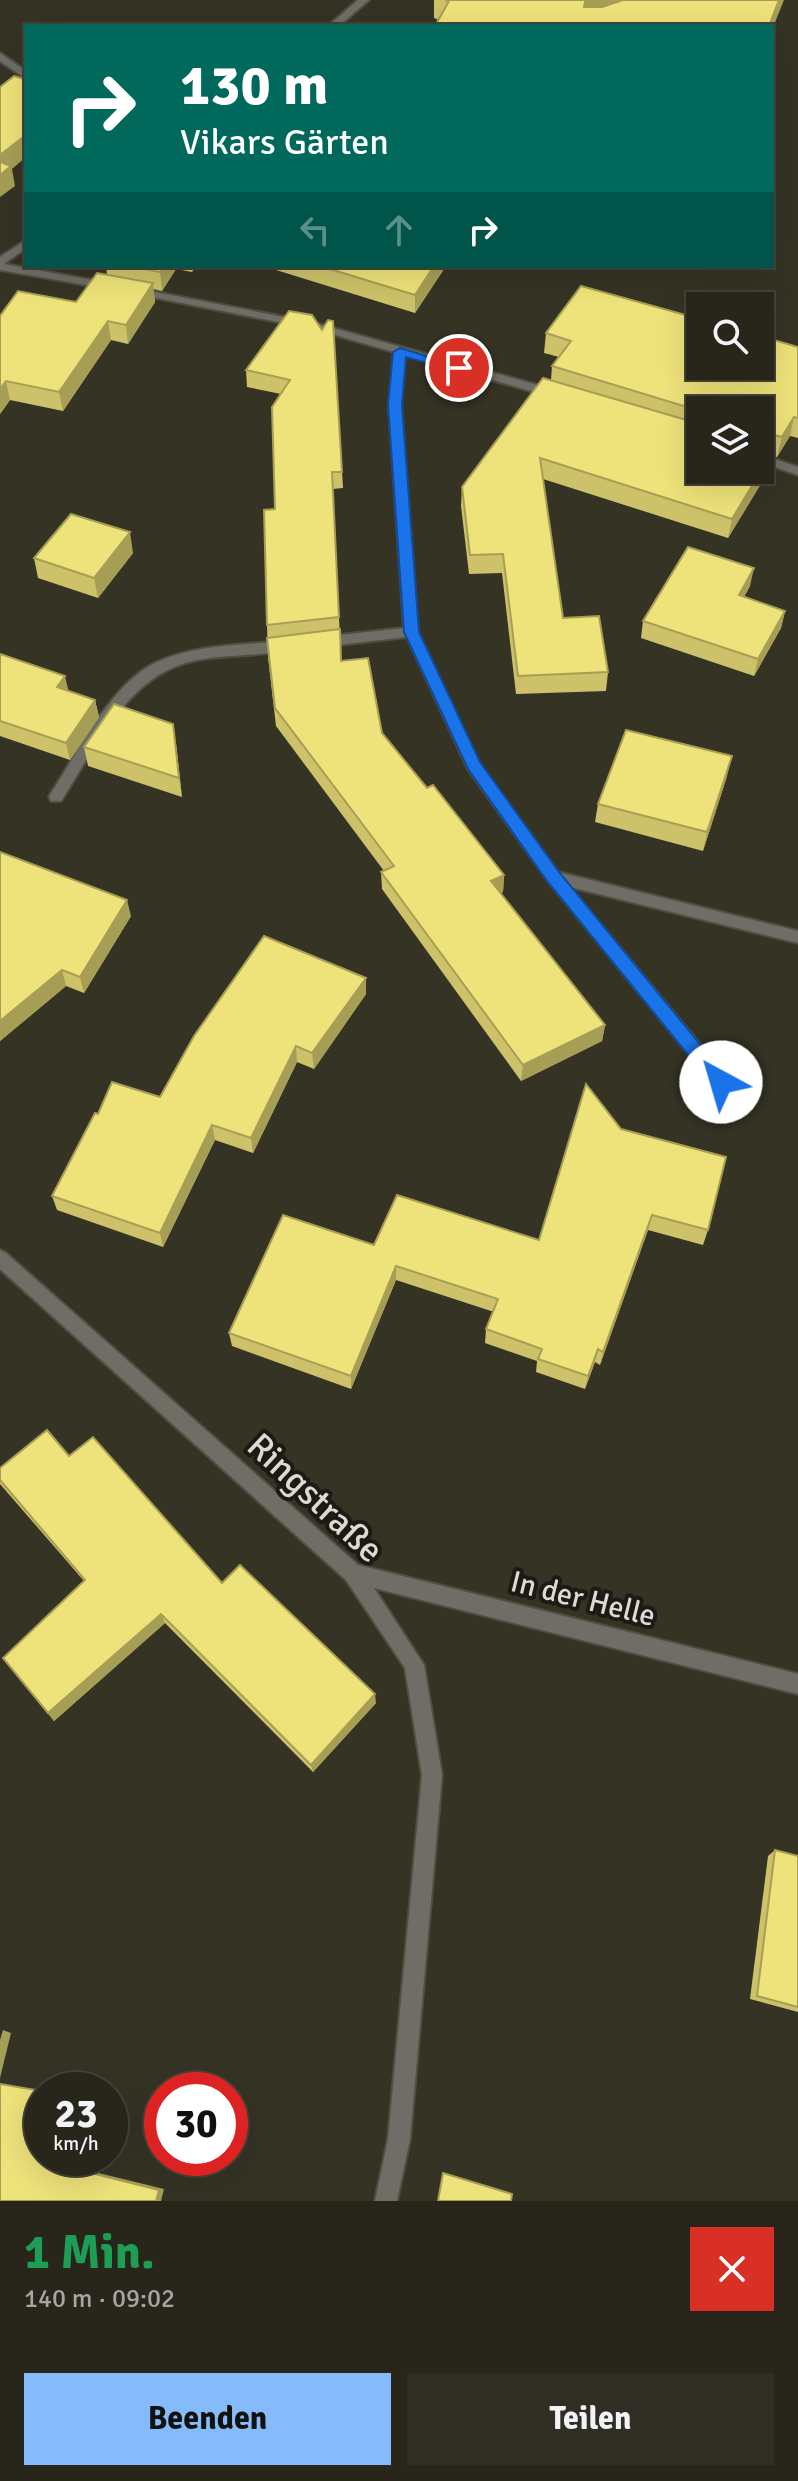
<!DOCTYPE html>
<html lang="de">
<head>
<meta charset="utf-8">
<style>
  :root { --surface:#28261b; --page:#302e24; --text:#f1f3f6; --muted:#a5a5a3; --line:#44433a; --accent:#85bbfb }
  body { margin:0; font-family:Signika,sans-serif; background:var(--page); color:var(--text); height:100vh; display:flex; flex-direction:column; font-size:30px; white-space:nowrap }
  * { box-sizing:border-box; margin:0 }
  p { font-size:26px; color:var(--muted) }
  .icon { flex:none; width:44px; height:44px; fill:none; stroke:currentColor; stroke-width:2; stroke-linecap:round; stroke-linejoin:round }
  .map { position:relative; height:2201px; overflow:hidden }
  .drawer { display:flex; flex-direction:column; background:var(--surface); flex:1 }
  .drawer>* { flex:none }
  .guide { position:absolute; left:24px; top:24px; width:750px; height:244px; border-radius:0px; box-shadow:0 8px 32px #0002,0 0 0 2px var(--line); background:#00695c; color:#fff; overflow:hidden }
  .fabs { position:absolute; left:686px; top:292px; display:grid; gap:16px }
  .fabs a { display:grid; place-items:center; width:88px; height:88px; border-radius:0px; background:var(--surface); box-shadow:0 8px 32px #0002,0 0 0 2px var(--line); font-size:40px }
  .speed { position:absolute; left:24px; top:2072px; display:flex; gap:16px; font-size:40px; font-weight:700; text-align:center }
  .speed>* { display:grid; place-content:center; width:104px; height:104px; border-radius:50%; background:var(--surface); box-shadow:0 8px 32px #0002,0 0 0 2px var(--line); line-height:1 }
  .speed small { font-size:20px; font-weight:400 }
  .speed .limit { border:12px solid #d22; background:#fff; color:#111 }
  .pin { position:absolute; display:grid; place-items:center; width:68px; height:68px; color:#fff; margin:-34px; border:4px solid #fff; border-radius:50%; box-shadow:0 2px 8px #0007 }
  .me { position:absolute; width:88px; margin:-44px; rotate:321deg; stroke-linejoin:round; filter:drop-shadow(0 0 6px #0008) }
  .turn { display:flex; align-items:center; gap:28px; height:168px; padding:0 24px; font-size:36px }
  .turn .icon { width:104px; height:104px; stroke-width:2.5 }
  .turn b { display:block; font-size:56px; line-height:68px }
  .lanes { display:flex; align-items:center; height:76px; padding:0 24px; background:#0003; justify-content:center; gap:40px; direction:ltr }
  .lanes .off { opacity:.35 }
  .round { display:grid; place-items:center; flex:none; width:84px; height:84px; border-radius:0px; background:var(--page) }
  .overview { display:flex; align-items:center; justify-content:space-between; height:136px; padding:0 24px }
  h1 { font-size:48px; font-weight:700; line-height:60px; color:#1e9e55 }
  .action { display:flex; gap:16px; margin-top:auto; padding:16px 24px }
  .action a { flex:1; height:92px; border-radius:0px; background:var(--accent); color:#111; font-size:32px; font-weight:700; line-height:92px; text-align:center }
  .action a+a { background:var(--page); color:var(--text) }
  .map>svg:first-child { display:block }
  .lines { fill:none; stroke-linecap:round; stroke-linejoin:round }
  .street-casing { stroke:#504e40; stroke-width:4 }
  .street { fill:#6e6e66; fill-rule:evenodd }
  .wall { fill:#cdc269; fill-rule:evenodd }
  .shaded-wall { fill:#a79e55 }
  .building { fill:#eee27a; stroke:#a79e55; stroke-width:2 }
  .route { fill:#1a73e8; stroke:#114b97; stroke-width:2 }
  .labels { text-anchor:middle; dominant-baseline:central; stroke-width:8; stroke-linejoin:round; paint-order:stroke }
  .street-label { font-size:30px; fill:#dcdbd1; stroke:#1b1a14 }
  .near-street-label { font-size:36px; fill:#dcdbd1; stroke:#1b1a14 }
</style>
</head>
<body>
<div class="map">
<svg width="798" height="2201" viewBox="0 0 798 2201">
  <rect width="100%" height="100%" fill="#353324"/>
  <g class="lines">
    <g class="street-casing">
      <g id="street">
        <path d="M358 0H369L339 26H328Z"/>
        <path d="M0 53 26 71V79L0 61Z"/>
        <path d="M26 240V248L4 264 109 283 115 286 109 289 0 270V257Z"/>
        <path d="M135 288 315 323 559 391V397L555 398 405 355 401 405 418 632 479 763 558 872 798 931V943L570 887 727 1077 729 1082 727 1087H715L548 881 468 769 407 637 321 647 314 642 321 637 404 628 389 405 394 352 314 329 131 293 129 291Z"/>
        <path d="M760 454 798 467V475L760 462Z"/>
        <path d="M286 641 293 646 291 649C259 657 225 654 193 661 127 675 95 749 61 801H51L49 797 51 793C77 754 110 686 153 664 193 644 243 645 286 641Z"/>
        <path d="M0 1250 6 1253 358 1565 798 1674V1694L374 1588 424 1665 442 1775 410 2139 397 2201H375L388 2139 422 1775 405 1668 346 1580 0 1269Z"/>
      </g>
    </g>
    <use href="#street" class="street"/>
  </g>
  <g class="wall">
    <path d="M434 0H784L439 20 434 18Z"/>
    <path d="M106 266H196L192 272 176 269 162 291 153 289 155 302 128 344 111 340 63 411 10 400 0 414V316L76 302 107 275Z"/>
    <path d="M275 266H434L444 269 415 313 276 270Z"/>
    <path d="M333 321 343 488 333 489 341 661 382 733 427 788 504 875 503 892 500 893 605 1025 602 1041 521 1081 382 889 381 872 384 871 276 726 268 657 267 625 275 509 281 394 247 387 246 370 322 330Z"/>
    <path d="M546 333 798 347V438L790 436 777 457 773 456 770 469 728 538 543 479 563 618 608 672 606 691 516 694 502 573 469 574 461 506 462 487 551 380 552 366 559 357 544 353ZM700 410H760L700 470Z"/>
    <path d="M133 553 98 598 38 578 34 558Z"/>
    <path d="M750 586 744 597 785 611 781 628 754 676 641 638 643 621Z"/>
    <path d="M0 654 68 691 95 700 99 717 70 760 0 736Z"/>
    <path d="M176 744 182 797 88 766 84 747Z"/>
    <path d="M727 776 703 851 595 822 598 804Z"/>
    <path d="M0 852 131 916 84 993 66 986 0 1041Z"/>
    <path d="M366 978V994L314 1069 297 1062 253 1153 215 1140 163 1247 57 1210 52 1196 98 1114 160 1097Z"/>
    <path d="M621 1129 708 1230 703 1245 648 1230 600 1365 595 1362 585 1389 536 1372 537 1361 485 1343 486 1329 494 1312 396 1280 351 1389 232 1346 229 1333 374 1245 539 1240Z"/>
    <path d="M69 1456 222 1583 376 1703 313 1772 165 1623 54 1721 3 1658 84 1581 0 1484V1468Z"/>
    <path d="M775 1850 798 1856V2012L750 1999 768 1856Z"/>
  </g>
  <g class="shaded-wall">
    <path d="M590 0H636L582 26 585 2Z"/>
    <path d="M779 0H784L772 30V26H769Z"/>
    <path d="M26 135V157L12 169 15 186 0 197V155Z"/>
    <path d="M163 266H176V269L162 291 160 272Z"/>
    <path d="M434 266H444V269L415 313V295Z"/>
    <path d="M153 283 155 302 128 344 126 325Z"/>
    <path d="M108 321 111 340 63 411 59 392Z"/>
    <path d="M6 381 10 400 0 414V389Z"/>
    <path d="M794 417 790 436 777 457 782 437Z"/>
    <path d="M774 449 770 469 728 538 732 519Z"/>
    <path d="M130 532 133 553 98 598 94 578Z"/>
    <path d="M754 568 750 586 735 612 739 595Z"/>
    <path d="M785 611 781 628 754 676 758 659Z"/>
    <path d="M65 676 69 693 57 687Z"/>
    <path d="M95 700 99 717 70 760 66 743Z"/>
    <path d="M173 724 176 744 182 797 179 778Z"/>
    <path d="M732 756 727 776 703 851 707 832Z"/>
    <path d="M504 875 503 892 490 898 491 881Z"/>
    <path d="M127 900 131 916 84 993 80 977Z"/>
    <path d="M62 970 66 986 0 1041V1021Z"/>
    <path d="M366 978V994L314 1069 312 1053Z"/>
    <path d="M605 1025 602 1041 521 1081 523 1065Z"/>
    <path d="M296 1046 297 1062 253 1153 251 1138Z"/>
    <path d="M212 1125 215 1140 163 1247 160 1233Z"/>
    <path d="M652 1215 648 1230 600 1365 603 1352Z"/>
    <path d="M396 1266V1280L351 1389V1376Z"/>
    <path d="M598 1349 595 1362 585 1389 588 1376Z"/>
    <path d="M161 1614 165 1623 54 1721 48 1713Z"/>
    <path d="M375 1694 376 1703 313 1772 311 1765Z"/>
    <path d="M3 2030 11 2033 0 2078V2040Z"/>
    <path d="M77 2158H85L82 2169 164 2189 161 2201H156L75 2169Z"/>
  </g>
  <g class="building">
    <path d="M445 0H590L585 2 584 7H602L623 0H779L769 26H435L449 1Z"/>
    <path d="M14 76 24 79 26 77V135L0 155V87Z"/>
    <path d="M0 162 11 166 0 175Z"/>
    <path d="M130 266H163L160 272Z"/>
    <path d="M320 266H434L415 295Z"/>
    <path d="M97 273 153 283 126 325 108 321 59 392 6 381 0 389V316L18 291 76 302Z"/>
    <path d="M581 286 700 319V366H760V336L798 347V418L794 417 782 437 762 432V444L774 449 732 519 540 458 563 618 599 616 608 672 518 676 503 554 470 555 462 487 543 378 700 424V470H760V410L700 411 552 366 571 341 546 333Z"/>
    <path d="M289 311 312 315 322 330 328 320 333 321 342 472H332L339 617 267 625 264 510 275 509 272 407 290 380 246 370Z"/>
    <path d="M71 514 130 532 94 578 34 558Z"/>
    <path d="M688 547 754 568 739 595 785 611 758 659 643 621Z"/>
    <path d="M340 629 341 661 368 658 382 733 427 788 433 785 504 875 491 881 605 1025 523 1065 381 872 394 866 275 708 267 638Z"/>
    <path d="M0 654 65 676 57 687 95 700 66 743 0 721Z"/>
    <path d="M114 704 173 724 179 778 84 747Z"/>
    <path d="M626 730 732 756 707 832 598 804Z"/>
    <path d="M0 852 127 900 80 977 62 970 0 1021Z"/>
    <path d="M264 936 366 978 312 1053 296 1046 251 1138 212 1125 160 1233 52 1196 95 1113 98 1114 112 1082 160 1097 194 1036Z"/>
    <path d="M586 1084 621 1129 726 1157 708 1230 652 1215 603 1352 598 1349 588 1376 538 1359 542 1349 486 1329 498 1299 396 1266 351 1376 229 1333 283 1215 374 1245 397 1195 539 1240Z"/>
    <path d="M47 1430 69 1456 93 1437 222 1583 240 1565 375 1694 311 1765 161 1614 48 1713 3 1658 85 1580 0 1480V1468Z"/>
    <path d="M775 1850 798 1856V2007L757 1996Z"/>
    <path d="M0 2084 42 2091V2158H77L75 2169 159 2190 156 2201H0Z"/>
    <path d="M443 2173 512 2194 511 2201H438Z"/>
  </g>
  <path class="route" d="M400 348 466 368 459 372 406 357 402 405 419 632 480 762 559 872 727 1077 730 1082 727 1088H715L547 881 468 769 404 632 388 405 393 352Z"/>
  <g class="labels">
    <g class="street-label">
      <text transform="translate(583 1599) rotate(14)">In der Helle</text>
    </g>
    <g class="near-street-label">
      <text transform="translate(315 1498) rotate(43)">Ringstraße</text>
    </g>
  </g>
</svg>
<div class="fabs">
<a><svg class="icon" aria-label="search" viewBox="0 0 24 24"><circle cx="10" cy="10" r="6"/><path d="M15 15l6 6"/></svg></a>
<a><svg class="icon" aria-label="layers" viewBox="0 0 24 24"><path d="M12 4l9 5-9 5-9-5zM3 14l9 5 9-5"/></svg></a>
</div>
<div class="speed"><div>23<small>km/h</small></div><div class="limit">30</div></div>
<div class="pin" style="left:459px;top:368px;background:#d93025"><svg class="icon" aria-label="arrive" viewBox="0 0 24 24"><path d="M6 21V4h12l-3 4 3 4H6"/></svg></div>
<svg class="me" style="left:721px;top:1082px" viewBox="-20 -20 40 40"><circle r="19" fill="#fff"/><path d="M0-13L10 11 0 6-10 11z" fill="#1a73e8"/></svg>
<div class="guide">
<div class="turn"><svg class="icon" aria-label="right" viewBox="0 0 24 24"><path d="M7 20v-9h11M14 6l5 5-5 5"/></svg><div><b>130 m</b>Vikars Gärten</div></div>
<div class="lanes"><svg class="icon off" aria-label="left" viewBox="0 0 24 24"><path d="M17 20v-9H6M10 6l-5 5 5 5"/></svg><svg class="icon off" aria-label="ahead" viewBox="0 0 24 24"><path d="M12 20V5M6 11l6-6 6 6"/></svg><svg class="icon" aria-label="right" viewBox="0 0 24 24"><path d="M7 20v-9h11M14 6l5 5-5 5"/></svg></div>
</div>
</div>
<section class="drawer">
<div class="overview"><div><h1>1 Min.</h1><p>140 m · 09:02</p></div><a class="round" style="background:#d93025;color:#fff"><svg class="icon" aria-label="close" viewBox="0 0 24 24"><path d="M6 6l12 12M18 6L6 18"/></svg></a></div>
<div class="action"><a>Beenden</a><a>Teilen</a></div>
</section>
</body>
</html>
